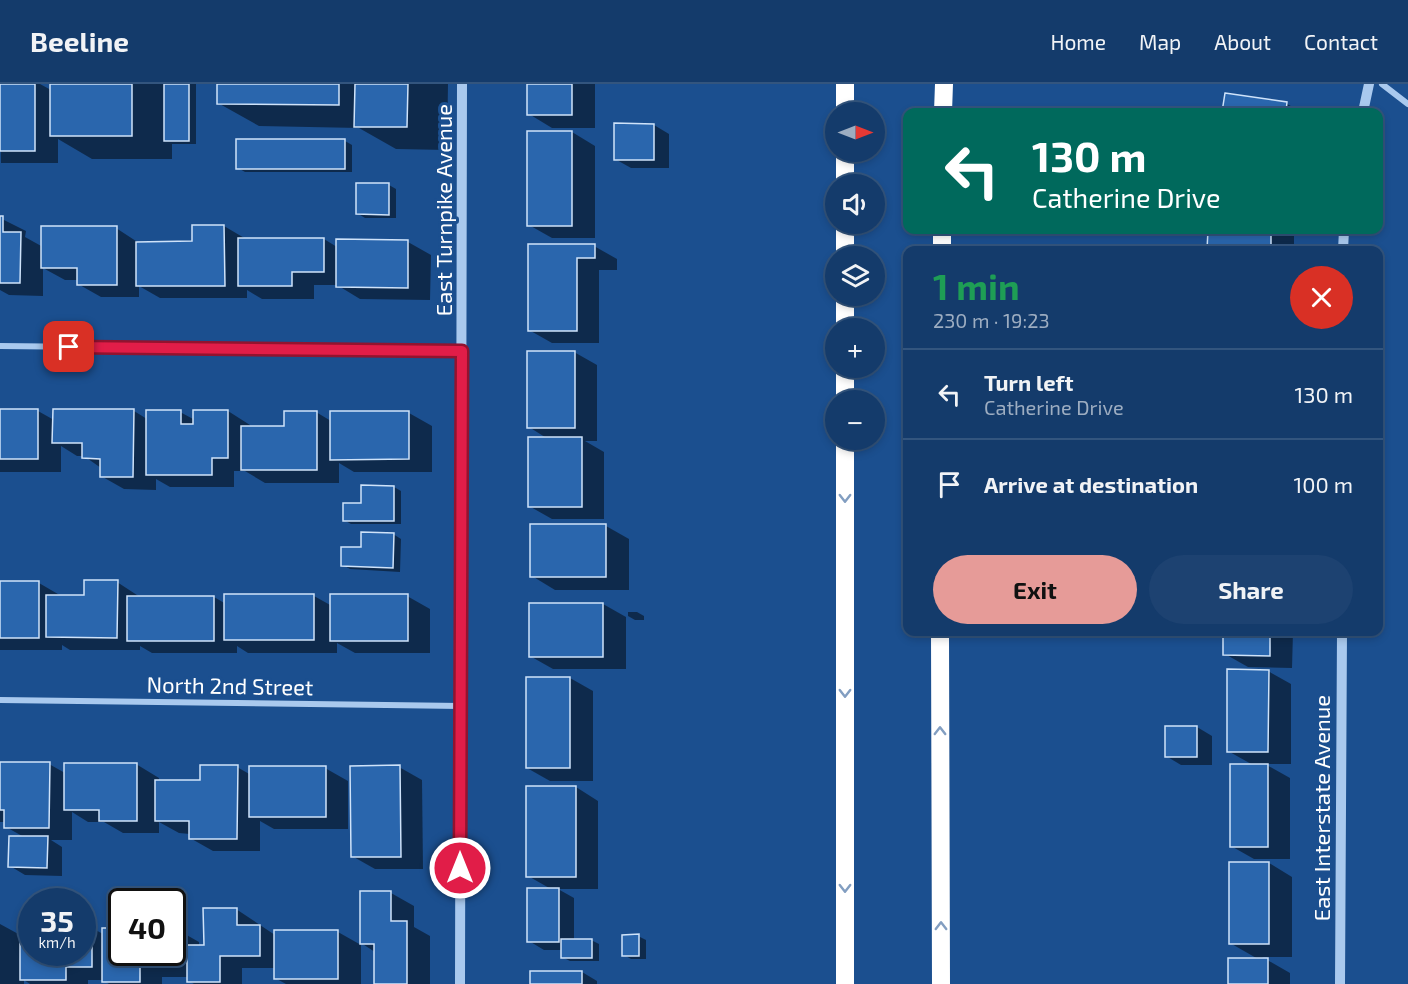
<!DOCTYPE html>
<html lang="en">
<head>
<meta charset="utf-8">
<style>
  :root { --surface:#143b6b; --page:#1d4271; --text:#f1f3f6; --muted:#9dadc1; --line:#33557e; --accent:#e69b98 }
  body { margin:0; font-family:"Exo 2",sans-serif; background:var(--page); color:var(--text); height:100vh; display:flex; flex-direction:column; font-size:22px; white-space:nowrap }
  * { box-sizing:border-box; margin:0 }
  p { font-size:20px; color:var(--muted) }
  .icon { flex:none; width:33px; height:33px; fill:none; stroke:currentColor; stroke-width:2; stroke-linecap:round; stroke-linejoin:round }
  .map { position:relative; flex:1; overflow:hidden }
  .drawer { position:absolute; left:903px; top:162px; width:480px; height:390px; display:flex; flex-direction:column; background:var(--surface); border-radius:12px; box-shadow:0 3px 9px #0003,0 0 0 2px var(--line) }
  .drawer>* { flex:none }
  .hud { position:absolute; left:903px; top:24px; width:480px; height:126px; border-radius:12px; box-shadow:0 3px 9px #0003,0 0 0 2px var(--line); background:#00695c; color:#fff; overflow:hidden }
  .needle { width:39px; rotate:90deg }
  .fabs { position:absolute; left:825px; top:18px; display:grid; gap:12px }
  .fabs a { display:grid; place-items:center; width:60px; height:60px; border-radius:50%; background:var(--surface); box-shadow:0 3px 9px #0003,0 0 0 2px var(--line); font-size:30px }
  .speed { position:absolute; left:18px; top:804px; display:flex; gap:12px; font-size:30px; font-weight:700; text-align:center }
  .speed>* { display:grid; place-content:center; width:78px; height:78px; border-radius:50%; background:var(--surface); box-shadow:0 3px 9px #0003,0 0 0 2px var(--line); line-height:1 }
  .speed small { font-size:15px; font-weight:400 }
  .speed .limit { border:3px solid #111; border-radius:9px; background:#fff; color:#111 }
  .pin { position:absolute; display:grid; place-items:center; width:51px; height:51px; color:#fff; margin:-26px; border-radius:12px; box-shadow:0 3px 9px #0006 }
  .me { position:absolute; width:66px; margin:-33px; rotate:0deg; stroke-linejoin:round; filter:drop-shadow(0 0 4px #0008) }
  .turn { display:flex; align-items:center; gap:21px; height:126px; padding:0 30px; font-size:27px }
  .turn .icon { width:78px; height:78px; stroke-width:2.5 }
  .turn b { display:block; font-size:42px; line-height:51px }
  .round { display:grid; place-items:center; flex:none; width:63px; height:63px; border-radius:32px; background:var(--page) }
  .headline { display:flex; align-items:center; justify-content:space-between; height:102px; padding:0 30px }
  h1 { font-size:36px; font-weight:700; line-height:45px; color:#1e9e55 }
  .primary-button { display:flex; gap:12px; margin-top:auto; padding:12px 30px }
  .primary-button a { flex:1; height:69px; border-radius:36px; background:var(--accent); color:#111; font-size:24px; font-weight:700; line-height:69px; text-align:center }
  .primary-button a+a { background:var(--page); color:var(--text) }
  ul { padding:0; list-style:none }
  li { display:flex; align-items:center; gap:18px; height:90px; padding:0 30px; border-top:2px solid var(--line) }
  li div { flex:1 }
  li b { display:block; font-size:22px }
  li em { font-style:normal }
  header { display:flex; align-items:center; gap:36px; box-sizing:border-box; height:84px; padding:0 30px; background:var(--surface); border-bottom:2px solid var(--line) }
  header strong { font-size:28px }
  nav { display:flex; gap:33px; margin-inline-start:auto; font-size:21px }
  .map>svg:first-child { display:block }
  .shadow { fill:#0007 }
  .building { fill:#2a66ad; stroke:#cfe3fa; stroke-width:1.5 }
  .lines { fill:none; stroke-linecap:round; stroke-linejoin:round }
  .minor { stroke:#a9c9ee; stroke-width:6 }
  .tertiary { stroke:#a9c9ee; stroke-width:10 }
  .motorway { stroke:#fff; stroke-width:18 }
  .oneway { stroke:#829ec1 }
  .route-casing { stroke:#92132f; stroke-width:15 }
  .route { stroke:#e11d48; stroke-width:10 }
  .labels { text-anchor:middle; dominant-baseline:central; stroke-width:6; stroke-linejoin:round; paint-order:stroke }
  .street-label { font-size:22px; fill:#fff; stroke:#1b4f8f }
</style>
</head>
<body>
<header>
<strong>Beeline</strong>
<nav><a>Home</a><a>Map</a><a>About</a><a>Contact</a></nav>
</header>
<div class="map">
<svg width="1408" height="900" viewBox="0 0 1408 900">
  <rect width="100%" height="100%" fill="#1b4f8f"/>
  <g class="shadow">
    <path d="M0 0H40L51 6V0H196V60H172V75H92L58 55V79H1Z"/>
    <path d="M218 0H448L447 66 396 65 359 44 259 42 218 19Z"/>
    <path d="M529 0H595V44H552L529 30Z"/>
    <path d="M1226 11 1287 20 1302 28H1224Z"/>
    <path d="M654 41 669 50V84H631L615 75Z"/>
    <path d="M572 48 595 62V154H552L529 141Z"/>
    <path d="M345 57 352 61V88H245L238 84Z"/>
    <path d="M358 100 389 101 396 105V134H365L357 129Z"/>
    <path d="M0 134 26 147 25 153 43 163 116 144 139 159H193L224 142 246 155H324L337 163 408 158 431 171 430 216 360 215 337 201H314V215H262L247 206V214H160L139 202V213H101L78 200V196H65L43 184V212L9 211 0 206Z"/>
    <path d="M1210 146H1294V166H1209Z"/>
    <path d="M529 162H594L617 175V186H599V259H552L529 246Z"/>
    <path d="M574 268 597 281V357H585L604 368V435H552L529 422 548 355 529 343Z"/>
    <path d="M0 327H38L54 336 134 327 147 335 180 328 195 336 228 327 250 341V343H286L316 328 331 337 409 329 432 342V388H354L339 379V399H265L245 387H234V403H170L156 395V406L124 405 101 392V384L84 372H77L61 362V388H0Z"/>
    <path d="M394 403 401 407V440H351L344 436 363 421Z"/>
    <path d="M606 442 629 455V506H555L532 492Z"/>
    <path d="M393 450 401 455 400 488 350 485 343 481 362 464Z"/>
    <path d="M117 498 140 513H214L226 520 314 512 332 522 407 512 430 525V569H355L337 559V569H248L237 562V569H152L140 562V566H70L62 561V566H0V499H39L63 513H85Z"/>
    <path d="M603 520 626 533V585H553L530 572Z"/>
    <path d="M628 528H637L644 532V536H635L628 532Z"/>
    <path d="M1225 548H1293L1292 584 1248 583 1225 570Z"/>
    <path d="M1268 587 1291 600V680H1265L1290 694V775H1254L1231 762 1253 681 1228 667Z"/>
    <path d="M570 594 593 607V697H550L527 684Z"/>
    <path d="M1197 643 1212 652V681H1181L1166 672Z"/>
    <path d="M0 679 49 680 65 689 136 680 159 694V698H201L237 683 251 691 325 684 348 697V745H274L260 737V767H213L190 754V750L179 749 159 738V749H123L104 738H88L72 728V756H51L62 763V792L25 791 10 782 24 753 6 743V738H0Z"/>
    <path d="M399 683 422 696 423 785H375L352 772Z"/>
    <path d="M576 703 598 717V805H558L574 814V856H591L599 860V877H570L562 873V866H544L529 857 551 805 528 792Z"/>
    <path d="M1269 779 1292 793V873H1262L1290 889V900H1229L1258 875 1230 859Z"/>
    <path d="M391 809 414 822V843L430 852V900H375V868L361 859Z"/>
    <path d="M236 825 275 851 338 848 361 861V900H286L275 894V884H242V900H194L189 897V893H162V900H109L103 896H88V900H30L24 896V900H0V840L22 852 32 868H82L92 844 103 850 122 868H172L176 845 199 858V862H205Z"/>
    <path d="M638 852 646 856V875H631L624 871Z"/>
    <path d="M582 888 597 897V900H532Z"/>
  </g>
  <g class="building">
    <rect x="0" y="0" width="35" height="67"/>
    <rect x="50" y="0" width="82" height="52"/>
    <rect x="164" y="0" width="25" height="57"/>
    <path d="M217 0H339V21L217 20Z"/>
    <path d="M355 0H408L407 43H354Z"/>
    <rect x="527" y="0" width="45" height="31"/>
    <path d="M1225 9 1287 18 1286 28H1222Z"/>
    <path d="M614 39 654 40V76H614Z"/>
    <rect x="527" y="47" width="45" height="95"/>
    <rect x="236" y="55" width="109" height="30"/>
    <path d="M356 99H389V131L356 130Z"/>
    <path d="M0 132H3V148H21L20 199H0Z"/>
    <path d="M192 141H224L225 202H136V158L192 157Z"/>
    <path d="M41 142H117V201H77V184H41Z"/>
    <path d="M1208 146H1271V166H1207Z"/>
    <path d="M238 154H324V188H292V202H238Z"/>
    <path d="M336 155 408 156V204L336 203Z"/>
    <path d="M528 160H595V174H577V247H528Z"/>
    <rect x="527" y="267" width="48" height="77"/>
    <rect x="0" y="325" width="38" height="50"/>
    <path d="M53 325H134L133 393H100V375L82 374V359H52Z"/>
    <path d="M146 326H181V340H193V326H228V374H212V391H146Z"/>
    <path d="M284 327H317V386H241V342H284Z"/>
    <path d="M330 327H409V375L330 376Z"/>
    <rect x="528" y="353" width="54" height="70"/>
    <path d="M361 401 394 402V437H343V419H361Z"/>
    <rect x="530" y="440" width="76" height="53"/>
    <path d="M361 448 394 449 393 484 341 482V463H361Z"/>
    <path d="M84 496H118L117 554 46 553V511H84Z"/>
    <rect x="0" y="497" width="39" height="57"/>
    <rect x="224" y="510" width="90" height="46"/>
    <rect x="330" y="510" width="78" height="47"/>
    <rect x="127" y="512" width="87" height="45"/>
    <rect x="529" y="519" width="74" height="54"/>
    <path d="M1223 548H1270V572L1223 571Z"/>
    <path d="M1227 585 1269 586 1268 668H1227Z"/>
    <rect x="526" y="593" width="44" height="91"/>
    <rect x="1165" y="642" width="32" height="31"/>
    <path d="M0 678H50L49 744H4V726H0Z"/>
    <path d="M64 679H137V737H99V726H64Z"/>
    <rect x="1230" y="680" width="38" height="83"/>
    <path d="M200 681H238L237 755H189V737H155V696H200Z"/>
    <path d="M400 681 401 773H351L350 682Z"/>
    <rect x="249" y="682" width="77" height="51"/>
    <rect x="526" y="702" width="50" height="91"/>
    <path d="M9 752H48L47 784 8 783Z"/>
    <rect x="1229" y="778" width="40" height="82"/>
    <rect x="527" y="804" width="32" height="54"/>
    <path d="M360 807H391V837H407V900H374V860H360Z"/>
    <path d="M203 824H237V841H260V872H220V898H187V861H204Z"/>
    <path d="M20 842H32V868H82V842H92V883H66V896H20Z"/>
    <path d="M102 844H122V868H172V844H176V881H140V898H102Z"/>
    <rect x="274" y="846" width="64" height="49"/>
    <path d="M639 850V872H622V851Z"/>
    <rect x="561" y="855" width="31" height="19"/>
    <rect x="1228" y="874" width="40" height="26"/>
    <rect x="530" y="887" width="52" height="13"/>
  </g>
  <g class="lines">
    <g class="minor">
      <path d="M1382 0 1408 20"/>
      <path d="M0 262 462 267"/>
      <path d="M0 616 461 622"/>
    </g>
    <g class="tertiary">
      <path d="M1363 28 1369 0"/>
      <path d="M1343 166 1344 146"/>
      <path d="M460 900 462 0"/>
      <path d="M1340 900 1342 548"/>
    </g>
    <g class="motorway">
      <path d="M845 28V0"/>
      <path d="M943 28 944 0"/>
      <path d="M845 100V68"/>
      <path d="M942 166V146"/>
      <path d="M845 172V140"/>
      <path d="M845 244V212"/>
      <path d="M845 316V284"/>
      <path d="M940 548 941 900"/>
      <path d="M845 900V356"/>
    </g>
  </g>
  <defs><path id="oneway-chevron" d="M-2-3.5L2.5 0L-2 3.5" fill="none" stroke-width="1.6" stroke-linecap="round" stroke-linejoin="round" transform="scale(1.5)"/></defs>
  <g class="oneway">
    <use href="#oneway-chevron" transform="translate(845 414) rotate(90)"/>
    <use href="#oneway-chevron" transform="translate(845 609) rotate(90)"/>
    <use href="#oneway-chevron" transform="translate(940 647) rotate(-90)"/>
    <use href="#oneway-chevron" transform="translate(845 804) rotate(90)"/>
    <use href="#oneway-chevron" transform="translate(941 842) rotate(-90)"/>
  </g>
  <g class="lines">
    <g class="route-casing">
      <path id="route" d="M69 263 462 267 460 784"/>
    </g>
    <use href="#route" class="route"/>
  </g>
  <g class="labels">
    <g class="street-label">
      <text transform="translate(443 126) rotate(-90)">East Turnpike Avenue</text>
      <text transform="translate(230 601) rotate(1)">North 2nd Street</text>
      <text transform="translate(1321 724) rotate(-90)">East Interstate Avenue</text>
    </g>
  </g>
</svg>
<div class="fabs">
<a><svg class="needle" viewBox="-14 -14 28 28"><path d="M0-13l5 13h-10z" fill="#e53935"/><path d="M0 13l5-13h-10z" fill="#9dadc1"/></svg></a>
<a><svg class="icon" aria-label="sound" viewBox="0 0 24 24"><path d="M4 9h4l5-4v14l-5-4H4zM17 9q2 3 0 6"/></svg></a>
<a><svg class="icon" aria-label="layers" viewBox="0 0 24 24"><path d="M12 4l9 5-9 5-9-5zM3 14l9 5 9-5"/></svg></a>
<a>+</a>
<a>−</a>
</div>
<div class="speed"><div>35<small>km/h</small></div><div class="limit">40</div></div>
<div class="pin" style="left:69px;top:263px;background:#d93025"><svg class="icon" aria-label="arrive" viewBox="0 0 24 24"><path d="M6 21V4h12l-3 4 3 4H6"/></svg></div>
<svg class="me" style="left:460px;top:784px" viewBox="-20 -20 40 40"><circle r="17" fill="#e11d48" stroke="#fff" stroke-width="3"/><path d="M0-11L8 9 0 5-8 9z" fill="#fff"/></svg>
<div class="hud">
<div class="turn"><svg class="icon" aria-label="left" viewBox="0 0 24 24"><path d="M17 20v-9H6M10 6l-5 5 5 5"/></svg><div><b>130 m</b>Catherine Drive</div></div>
</div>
<section class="drawer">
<div class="headline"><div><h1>1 min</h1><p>230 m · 19:23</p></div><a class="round" style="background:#d93025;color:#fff"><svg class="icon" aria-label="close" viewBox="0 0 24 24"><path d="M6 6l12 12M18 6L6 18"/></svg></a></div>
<ul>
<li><svg class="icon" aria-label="left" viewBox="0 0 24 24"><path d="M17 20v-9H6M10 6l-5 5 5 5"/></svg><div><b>Turn left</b><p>Catherine Drive</p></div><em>130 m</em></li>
<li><svg class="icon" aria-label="arrive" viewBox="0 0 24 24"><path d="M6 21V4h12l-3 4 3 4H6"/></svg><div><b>Arrive at destination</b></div><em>100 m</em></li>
</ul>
<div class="primary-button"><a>Exit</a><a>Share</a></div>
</section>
</div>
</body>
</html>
